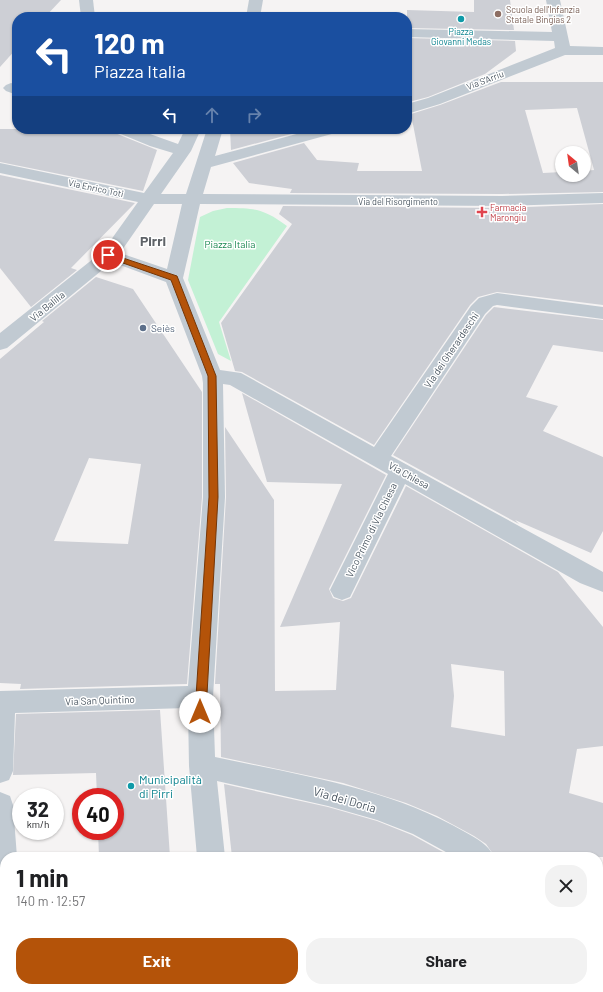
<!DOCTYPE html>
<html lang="en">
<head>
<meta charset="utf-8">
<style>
  :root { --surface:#fff; --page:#f2f2f2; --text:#202124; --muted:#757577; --accent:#b45309 }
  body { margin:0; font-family:Barlow,sans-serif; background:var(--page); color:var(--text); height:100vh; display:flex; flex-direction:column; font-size:15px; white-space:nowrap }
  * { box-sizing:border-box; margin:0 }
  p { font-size:13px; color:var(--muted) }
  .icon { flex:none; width:22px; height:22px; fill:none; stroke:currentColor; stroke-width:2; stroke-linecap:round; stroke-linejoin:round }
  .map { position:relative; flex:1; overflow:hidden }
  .details { position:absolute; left:0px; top:852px; width:603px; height:140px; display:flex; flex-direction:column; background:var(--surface); border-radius:16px 16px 0 0; box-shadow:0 1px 3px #0004 }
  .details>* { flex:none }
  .banner { position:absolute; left:12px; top:12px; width:400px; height:122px; border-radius:16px; box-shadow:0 1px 3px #0004; background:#1a4fa0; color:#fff; overflow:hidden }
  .needle { width:26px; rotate:331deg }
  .tools { position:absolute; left:555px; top:146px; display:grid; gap:8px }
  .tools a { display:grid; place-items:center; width:36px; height:36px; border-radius:50%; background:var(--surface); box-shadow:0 1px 3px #0004; font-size:20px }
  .speed { position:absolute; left:12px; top:788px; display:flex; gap:8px; font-size:20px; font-weight:700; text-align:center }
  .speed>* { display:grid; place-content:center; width:52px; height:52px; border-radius:50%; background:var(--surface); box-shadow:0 1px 3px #0004; line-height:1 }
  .speed small { font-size:10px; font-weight:400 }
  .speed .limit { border:6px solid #d22; background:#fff; color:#111 }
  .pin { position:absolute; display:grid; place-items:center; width:34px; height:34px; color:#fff; margin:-17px; border:2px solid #fff; border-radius:50%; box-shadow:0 1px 4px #0007 }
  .me { position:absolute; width:44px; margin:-22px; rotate:0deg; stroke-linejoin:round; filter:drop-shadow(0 0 3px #0008) }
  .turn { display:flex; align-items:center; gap:14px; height:84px; padding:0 16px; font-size:18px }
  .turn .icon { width:52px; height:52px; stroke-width:2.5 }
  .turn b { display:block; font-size:28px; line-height:34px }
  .lanes { display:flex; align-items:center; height:38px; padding:0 16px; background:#0003; justify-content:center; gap:20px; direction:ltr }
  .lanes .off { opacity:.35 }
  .round { display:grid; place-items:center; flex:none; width:42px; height:42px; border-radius:16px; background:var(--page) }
  .head { display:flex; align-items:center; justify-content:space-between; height:68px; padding:0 16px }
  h1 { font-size:24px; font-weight:700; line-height:30px }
  .cta { display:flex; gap:8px; margin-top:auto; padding:8px 16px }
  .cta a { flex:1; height:46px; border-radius:16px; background:var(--accent); color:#fff; font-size:16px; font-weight:700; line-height:46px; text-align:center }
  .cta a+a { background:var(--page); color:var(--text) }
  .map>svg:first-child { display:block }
  .green { fill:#c3f1d5 }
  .building { fill:#cdcfd5; fill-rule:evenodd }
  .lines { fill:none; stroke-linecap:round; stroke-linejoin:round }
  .minor { fill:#c1cad2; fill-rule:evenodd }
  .route { fill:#b45309; stroke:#753606 }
  .education-dot { fill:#8d6e63; stroke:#fff; stroke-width:1.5 }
  .culture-dot { fill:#0f9aa8; stroke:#fff; stroke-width:1.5 }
  .health-dot { fill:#e0444e; stroke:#fff; stroke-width:1.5 }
  .service-dot { fill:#5c6f8a; stroke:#fff; stroke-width:1.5 }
  .labels { text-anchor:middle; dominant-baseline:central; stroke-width:3; stroke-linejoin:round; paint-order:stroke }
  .far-education-label { font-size:9px; fill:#785e54; stroke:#fff; text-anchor:start }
  .far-culture-label { font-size:9px; fill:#0d838f; stroke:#fff }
  .far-street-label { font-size:9px; fill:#4a5661; stroke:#fff }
  .far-health-label { font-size:9px; fill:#be3a42; stroke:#fff; text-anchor:start }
  .park-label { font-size:10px; fill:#17864f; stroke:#fff }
  .street-label { font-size:10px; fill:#4a5661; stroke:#fff }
  .service-label { font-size:10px; fill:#4e5e75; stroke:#fff; text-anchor:start }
  .near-culture-label { font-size:12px; fill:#0d838f; stroke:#fff; text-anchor:start }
  .near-street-label { font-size:12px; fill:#4a5661; stroke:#fff }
  .district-label { font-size:14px; font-weight:bold; fill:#5f6368; stroke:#fff }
</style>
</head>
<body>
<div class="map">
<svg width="603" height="992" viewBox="0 0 603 992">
  <rect width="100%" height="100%" fill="#f5f3f3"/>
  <path class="green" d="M227 208C255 208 264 209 287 226L219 322 231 361 218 354 188 280 200 217 213 211Z"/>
  <g class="building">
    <path d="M0 0H61L45 17H17V48L0 67Z"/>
    <path d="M474 0H510L514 30 407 28V10L474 12Z"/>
    <path d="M407 38 515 41 516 51 485 74 428 97 409 102Z"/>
    <path d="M501 82H603V192L502 194 290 193 292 189 249 183 233 163 304 143 317 160 359 163 357 171H422L411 114 440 105ZM577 108 594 170 584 171V175H562V172L543 173 525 110Z"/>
    <path d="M0 129H113L115 133 157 150 143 191 0 162Z"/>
    <path d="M230 129H292L295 133 231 150Z"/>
    <path d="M0 175 135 203 71 268 77 270 31 307 0 268Z"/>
    <path d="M603 204V305L497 292 478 297 470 305 374 445 242 372 235 371 221 323 292 224 279 214 283 206 502 208Z"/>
    <path d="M96 277 133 289 202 392V497L187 684 20 689 21 684 0 683V359L44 322 42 321ZM89 458 141 464 128 544 54 541Z"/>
    <path d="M494 307 603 320V352L553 345 526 397 558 406 543 431 603 457V531L591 553 515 520 519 524 393 455 486 315Z"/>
    <path d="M242 393 386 475 329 589 333 598 343 601 351 598 406 486 558 572 603 627V746L577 749 569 793 603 803V857H495L486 844 474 836 437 816 406 803 343 783 221 757 220 684H215L226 497 225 427 274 500 275 691 336 690 340 622 280 627 342 484 267 482ZM451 664 504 671 505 736 451 727 454 696Z"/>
    <path d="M160 710 170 857H99L98 831H115V797H97L96 773 13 775 16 714Z"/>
    <path d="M224 784 328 807 377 821 412 835 452 857H232Z"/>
  </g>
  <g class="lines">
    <g class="minor">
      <path d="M79 0H93L95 17H81Z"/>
      <path d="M249 0H263L260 17H246Z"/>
      <path d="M546 0H560L570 46 603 47V55H565L440 104 407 114V104L428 98 555 48 554 41 407 37V29L552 32Z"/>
      <path d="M11 83 17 85V95L6 91 3 88 6 85Z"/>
      <path d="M114 129H136L178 144 185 129H201L191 151 161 194H186L207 129H223L215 156 315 129H341L339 132 211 167 203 194 502 196 603 193V203L502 206 200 204 183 278 220 370 241 373 374 447 471 306 479 298 497 293 603 307V319L497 305 493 306 485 314 391 456 603 572V592L580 583 405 484 350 597 342 600 334 597 330 590 388 474 230 385 223 384 225 497 213 697 215 757C299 775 389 788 465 832 477 839 488 844 494 857H455L413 834 377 820 328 806 217 781 225 857H197L189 766 188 708 15 713 13 771 9 780 0 783V691L188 686 203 497V383L202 376 166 282 112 262 7 348 0 350V333L103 251 138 202 0 173V163L144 193 173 153 150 146 116 132ZM154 204H182L167 269 120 253Z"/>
      <path d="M0 792 10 796 13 805 17 857H5V918L0 916Z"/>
      <path d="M598 918 603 920V950L598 947Z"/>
      <rect x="209" y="987" width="30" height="5"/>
    </g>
  </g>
  <path class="route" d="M106 254H111L177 276 216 376 218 497 206 712 204 715 200 716 197 715 195 712 209 497 208 376 171 280 106 257Z"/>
  <circle class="education-dot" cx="498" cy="14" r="4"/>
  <g class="culture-dot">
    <circle cx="461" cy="19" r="4"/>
    <circle cx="131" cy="786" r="4"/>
  </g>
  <path class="health-dot" d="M480 206h4v4h4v4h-4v4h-4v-4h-4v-4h4z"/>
  <circle class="service-dot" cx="143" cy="328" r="4"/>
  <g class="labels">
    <g class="far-education-label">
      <text x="506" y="9">Scuola dell'Infanzia<tspan x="506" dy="10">Statale Bingias 2</tspan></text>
    </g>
    <g class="far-culture-label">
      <text x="461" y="31">Piazza<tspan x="461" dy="10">Giovanni Medas</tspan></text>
    </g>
    <g class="far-street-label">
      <text transform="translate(485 80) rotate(-21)">Via S'Arriu</text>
      <text transform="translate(96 188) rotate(12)">Via Enrico Toti</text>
      <text x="398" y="201">Via del Risorgimento</text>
    </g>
    <g class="far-health-label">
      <text x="490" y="207">Farmacia<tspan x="490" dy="10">Marongiu</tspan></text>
    </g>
    <g class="park-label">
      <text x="230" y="244">Piazza Italia</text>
    </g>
    <g class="street-label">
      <text transform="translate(47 306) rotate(-39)">Via Balilla</text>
      <text transform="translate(451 350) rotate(-56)">Via dei Gherardeschi</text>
      <text transform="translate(409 475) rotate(29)">Via Chiesa</text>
      <text transform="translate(371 530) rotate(-64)">Vico Primo di Via Chiesa</text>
      <text transform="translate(100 700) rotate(-2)">Via San Quintino</text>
    </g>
    <g class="service-label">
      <text x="151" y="328">Seiès</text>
    </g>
    <g class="near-culture-label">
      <text x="139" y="779">Municipalità<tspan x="139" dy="14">di Pirri</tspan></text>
    </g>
    <g class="near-street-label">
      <text transform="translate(345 799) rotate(16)">Via dei Doria</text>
    </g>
    <g class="district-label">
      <text x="153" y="240">Pirri</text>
    </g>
  </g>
</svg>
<div class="tools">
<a><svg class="needle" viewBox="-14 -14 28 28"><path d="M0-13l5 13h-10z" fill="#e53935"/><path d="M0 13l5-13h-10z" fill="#757577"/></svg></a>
</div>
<div class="speed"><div>32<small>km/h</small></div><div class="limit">40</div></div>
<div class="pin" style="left:108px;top:255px;background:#d93025"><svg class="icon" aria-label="arrive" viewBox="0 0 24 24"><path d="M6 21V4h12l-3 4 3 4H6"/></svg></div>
<svg class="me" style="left:200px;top:712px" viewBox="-20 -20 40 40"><circle r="19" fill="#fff"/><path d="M0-13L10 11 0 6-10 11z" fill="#b45309"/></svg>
<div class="banner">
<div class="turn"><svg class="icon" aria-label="left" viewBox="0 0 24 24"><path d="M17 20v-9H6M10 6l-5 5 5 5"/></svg><div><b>120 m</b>Piazza Italia</div></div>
<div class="lanes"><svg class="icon" aria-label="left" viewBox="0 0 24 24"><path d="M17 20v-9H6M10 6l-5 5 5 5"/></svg><svg class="icon off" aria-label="ahead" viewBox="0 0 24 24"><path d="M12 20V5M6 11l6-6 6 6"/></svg><svg class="icon off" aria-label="right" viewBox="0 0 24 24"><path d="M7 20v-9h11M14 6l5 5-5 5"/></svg></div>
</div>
<section class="details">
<div class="head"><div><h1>1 min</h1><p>140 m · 12:57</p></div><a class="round"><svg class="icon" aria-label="close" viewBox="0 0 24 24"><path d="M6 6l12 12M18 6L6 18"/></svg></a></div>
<div class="cta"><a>Exit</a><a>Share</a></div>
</section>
</div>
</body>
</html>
